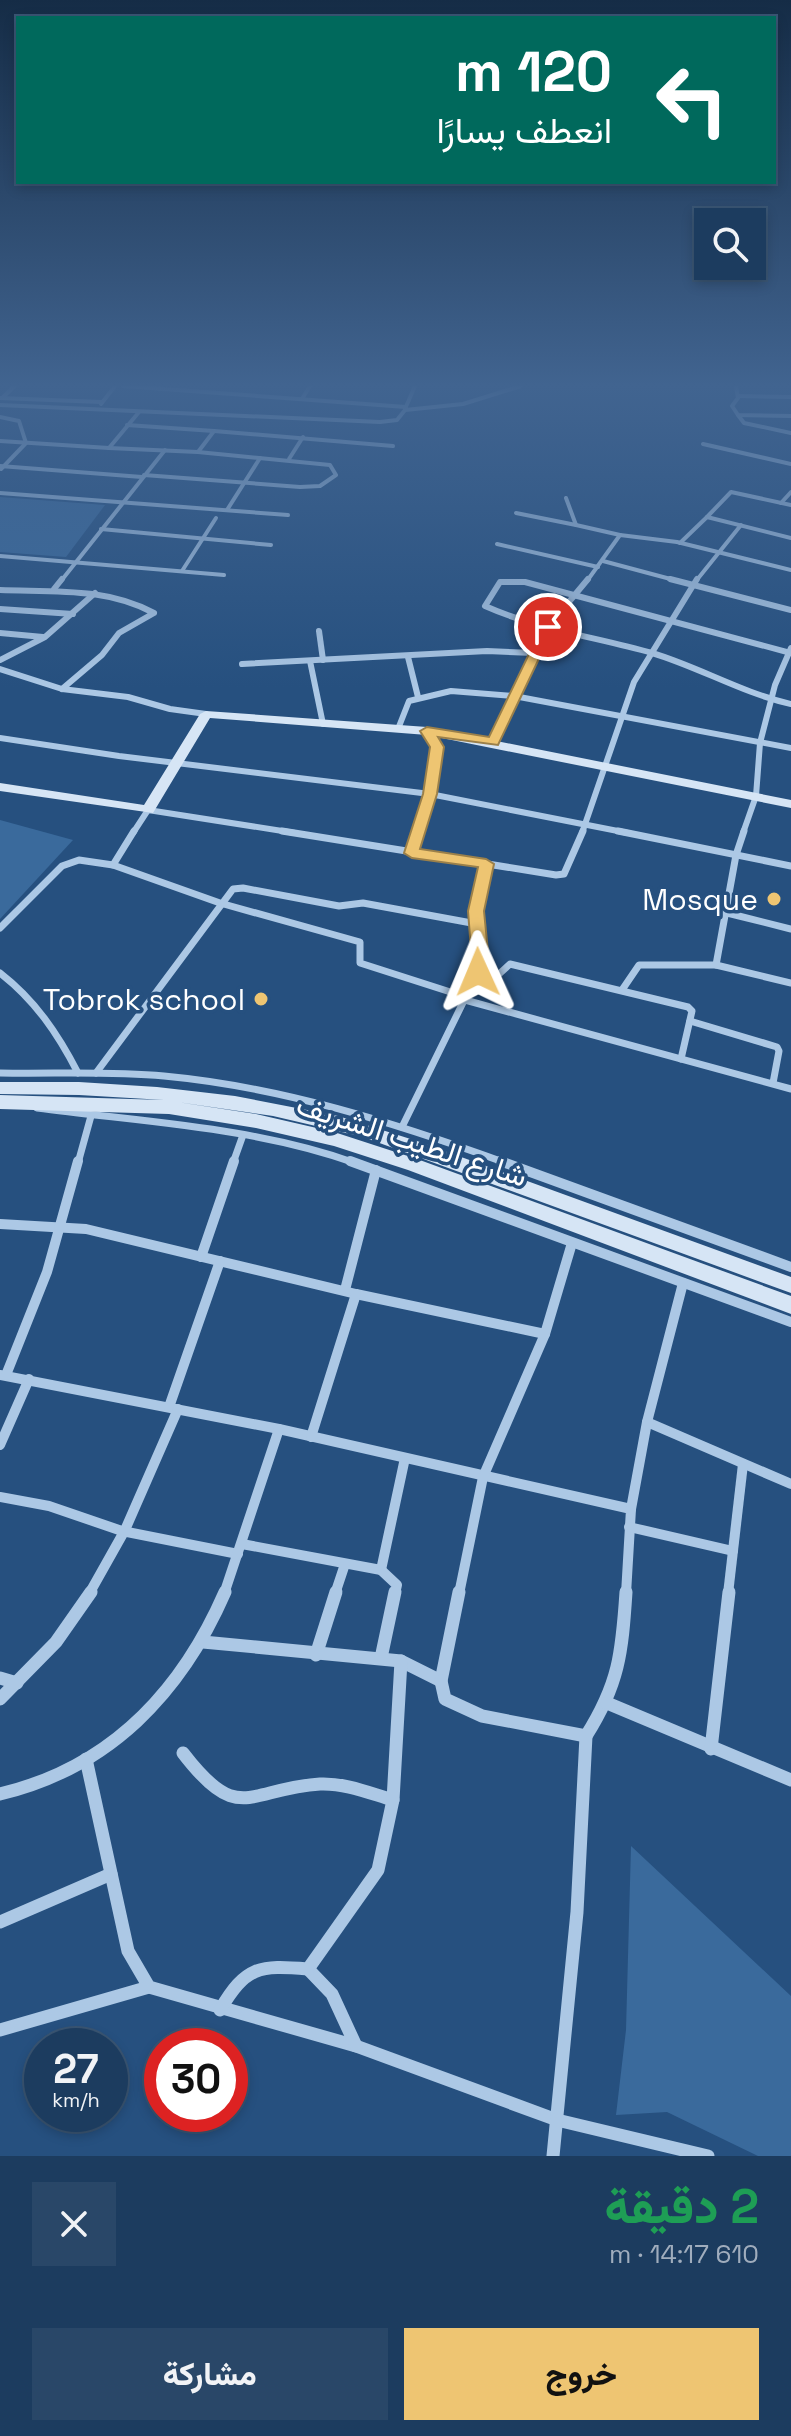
<!DOCTYPE html>
<html lang="ar">
<head>
<meta charset="utf-8">
<style>
  :root { --surface:#1c3c5f; --page:#294768; --text:#f1f3f6; --muted:#a0adbd; --line:#3a5674; --accent:#eec572 }
  body { margin:0; font-family:"Space Grotesk",Vazirmatn,sans-serif; background:var(--page); color:var(--text); direction:rtl; height:100vh; display:flex; flex-direction:column; font-size:30px; white-space:nowrap }
  * { box-sizing:border-box; margin:0 }
  p { font-size:26px; color:var(--muted) }
  .icon { flex:none; width:44px; height:44px; fill:none; stroke:currentColor; stroke-width:2; stroke-linecap:round; stroke-linejoin:round }
  .map { position:relative; height:2156px; overflow:hidden; direction:ltr }
  .sheet { display:flex; flex-direction:column; background:var(--surface); flex:1 }
  .sheet>* { flex:none }
  .top-card { position:absolute; left:16px; top:16px; width:760px; height:168px; border-radius:0px; box-shadow:0 4px 12px #0003,0 0 0 2px var(--line); direction:rtl; background:#00695c; color:#fff; overflow:hidden }
  .buttons { position:absolute; left:694px; top:208px; display:grid; gap:16px }
  .buttons a { display:grid; place-items:center; width:72px; height:72px; border-radius:0px; background:var(--surface); box-shadow:0 4px 12px #0003,0 0 0 2px var(--line); font-size:40px }
  .speed { position:absolute; left:24px; top:2028px; display:flex; gap:16px; font-size:40px; font-weight:700; text-align:center }
  .speed>* { display:grid; place-content:center; width:104px; height:104px; border-radius:50%; background:var(--surface); box-shadow:0 4px 12px #0003,0 0 0 2px var(--line); line-height:1 }
  .speed small { font-size:20px; font-weight:400 }
  .speed .limit { border:12px solid #d22; background:#fff; color:#111 }
  .pin { position:absolute; display:grid; place-items:center; width:68px; height:68px; color:#fff; margin:-34px; border:4px solid #fff; border-radius:50%; box-shadow:0 2px 8px #0007 }
  .me { position:absolute; width:88px; margin:-44px; rotate:359deg; stroke-linejoin:round; filter:drop-shadow(0 0 6px #0008) }
  .turn { display:flex; align-items:center; gap:28px; height:168px; padding:0 32px; font-size:36px }
  .turn .icon { width:104px; height:104px; stroke-width:2.5 }
  .turn b { display:block; font-size:56px; line-height:68px }
  .round { display:grid; place-items:center; flex:none; width:84px; height:84px; border-radius:0px; background:var(--page) }
  .headline { display:flex; align-items:center; justify-content:space-between; height:136px; padding:0 32px }
  h1 { font-size:48px; font-weight:800; line-height:60px; color:#1e9e55 }
  .primary-button { display:flex; gap:16px; margin-top:auto; padding:16px 32px }
  .primary-button a { flex:1; height:92px; border-radius:0px; background:var(--accent); color:#111; font-size:32px; font-weight:800; line-height:92px; text-align:center }
  .primary-button a+a { background:var(--page); color:var(--text) }
  .map>svg:first-child { display:block }
  .green { fill:#3a6a9c }
  .lines { fill:none; stroke-linecap:round; stroke-linejoin:round }
  .street-far4 { stroke:#acc8e5; stroke-width:4 }
  .street-far3 { stroke:#acc8e5; stroke-width:6 }
  .street-far2 { stroke:#acc8e5; stroke-width:7 }
  .street-far1 { stroke:#acc8e5; stroke-width:10 }
  .street { stroke:#acc8e5; stroke-width:13 }
  .secondary { fill:#d6e5f5; fill-rule:evenodd }
  .route { fill:#eec572; stroke:#9b804a; stroke-width:2 }
  .poi-dot { fill:#eec572; stroke:#26507f; stroke-width:3 }
  .labels { text-anchor:middle; dominant-baseline:central; stroke-width:7; stroke-linejoin:round; paint-order:stroke }
  .poi-label { font-size:30px; fill:#fff; stroke:#26507f; text-anchor:end }
  .street-label { font-size:30px; fill:#fff; stroke:#26507f }
</style>
</head>
<body>
<div class="map">
<svg width="791" height="2156" viewBox="0 0 791 2156">
  <rect width="100%" height="100%" fill="#26507f"/>
  <g class="green">
    <path d="M0 497 105 505 66 557 0 552Z"/>
    <path d="M0 820 73 840 0 919Z"/>
    <path d="M631 1846 791 1996V2156H758L667 2112 616 2115 626 2030Z"/>
  </g>
  <g class="lines">
    <g class="street-far4">
      <path d="M123 386 406 407"/>
      <path d="M736 386 738 398 732 406 738 415 791 416"/>
      <path d="M738 396 791 397"/>
      <path d="M0 398 102 402"/>
      <path d="M2 398 15 386"/>
      <path d="M302 399 310 386"/>
      <path d="M101 404 115 386"/>
      <path d="M0 405 380 422 397 420 405 410 463 404 521 386"/>
      <path d="M405 409 415 386"/>
      <path d="M738 415 744 423 791 433"/>
      <path d="M0 417 19 421 26 443 1 469"/>
      <path d="M127 425 214 431 198 452"/>
      <path d="M214 431 393 446"/>
      <path d="M0 441 109 448 139 412"/>
      <path d="M703 444 791 464"/>
      <path d="M109 448 198 452 330 465 336 475 320 486 300 487 144 475"/>
      <path d="M289 459 303 437"/>
      <path d="M0 466 142 477"/>
      <path d="M0 493 288 515"/>
      <path d="M566 498 576 525 620 535"/>
      <path d="M781 503 791 492"/>
      <path d="M227 510 260 458"/>
      <path d="M516 513 576 525"/>
      <path d="M707 517 731 492 791 505"/>
      <path d="M101 529 271 545"/>
      <path d="M680 543 707 517 791 538"/>
      <path d="M497 544 598 567"/>
      <path d="M0 556 224 575"/>
      <path d="M603 561 678 581"/>
      <path d="M182 571 216 518"/>
      <path d="M61 581 165 450"/>
      <path d="M587 581 620 535 677 542 791 570"/>
      <path d="M696 581 741 525"/>
    </g>
    <g class="street-far3">
      <path d="M670 579 791 610"/>
      <path d="M54 589 62 579"/>
      <path d="M0 590C53 592 105 587 154 613L119 633 102 655 62 689"/>
      <path d="M0 609 73 614"/>
      <path d="M319 631 323 660"/>
      <path d="M0 633 43 637"/>
      <path d="M791 653 525 582H500L485 606C539 630 596 637 652 653 699 667 742 693 791 704"/>
      <path d="M408 657 418 697"/>
      <path d="M0 660 45 637 95 593"/>
      <path d="M310 661 323 724"/>
      <path d="M242 664 487 651 534 653"/>
      <path d="M0 669 62 689 128 697 170 709 206 714"/>
      <path d="M398 729 409 701 451 691 514 696 791 748"/>
      <path d="M0 738 119 756 430 794 628 833"/>
      <path d="M493 742 548 627 588 579"/>
      <path d="M133 833 148 810 295 833"/>
      <path d="M418 833 430 794 437 747 427 731"/>
      <path d="M582 833 634 682 697 579"/>
      <path d="M743 833 756 796 760 743 775 685 791 648"/>
    </g>
    <g class="street-far2">
      <path d="M134 831 113 865 220 903 360 942V963L466 997"/>
      <path d="M282 831 556 875 564 874 583 831"/>
      <path d="M618 831 791 866"/>
      <path d="M412 853 419 831"/>
      <path d="M727 913 791 929"/>
      <path d="M0 928 62 866 79 860 113 865"/>
      <path d="M716 965 791 983"/>
      <path d="M478 972 498 975 510 964 688 1007 692 1011 681 1059"/>
      <path d="M0 973C35 1000 58 1034 78 1073"/>
      <path d="M622 990 639 965H716L736 855 744 831"/>
      <path d="M465 1000 791 1089"/>
      <path d="M690 1021 777 1047 779 1051 773 1083"/>
      <path d="M0 1073C54 1074 110 1071 164 1076 282 1087 395 1123 506 1163"/>
      <path d="M96 1073 233 889 243 888 339 906 363 903 477 924"/>
      <path d="M37 1108C142 1122 255 1127 355 1163"/>
      <path d="M402 1127 478 972 481 962 476 911 486 864"/>
      <path d="M78 1163 91 1116"/>
      <path d="M233 1163 243 1135"/>
    </g>
    <g class="street-far1">
      <path d="M350 1161 791 1322"/>
      <path d="M500 1161 791 1267"/>
      <path d="M0 1224 86 1229 356 1294 545 1334"/>
      <path d="M201 1257 234 1161"/>
      <path d="M345 1290 376 1170"/>
      <path d="M0 1375 279 1429 631 1509 626 1594"/>
      <path d="M6 1375 47 1272 78 1161"/>
      <path d="M169 1407 220 1261"/>
      <path d="M647 1422 683 1283"/>
      <path d="M311 1437 356 1294"/>
      <path d="M0 1445 29 1379"/>
      <path d="M0 1497 49 1506 122 1531 238 1554"/>
      <path d="M631 1509 647 1422 791 1484"/>
      <path d="M629 1527 733 1551"/>
      <path d="M242 1544 381 1570 397 1585 395 1594"/>
      <path d="M381 1570 405 1458"/>
      <path d="M89 1594 125 1530 178 1409"/>
      <path d="M224 1594 279 1429"/>
      <path d="M335 1594 345 1564"/>
      <path d="M459 1594 483 1477 545 1334 572 1243"/>
      <path d="M728 1594 743 1464"/>
    </g>
    <g class="street">
      <path d="M203 1642 401 1661 441 1681 459 1592"/>
      <path d="M316 1655 336 1592"/>
      <path d="M381 1658 395 1592"/>
      <path d="M0 1678 17 1683"/>
      <path d="M441 1681 445 1699 482 1716 586 1736C619 1684 622 1653 626 1592"/>
      <path d="M0 1699 56 1642 91 1592"/>
      <path d="M607 1703 791 1780"/>
      <path d="M711 1749 729 1592"/>
      <path d="M183 1753C239 1826 247 1789 320 1784 346 1783 369 1793 393 1800"/>
      <path d="M86 1759 128 1951 149 1987 356 2046 557 2120 708 2156"/>
      <path d="M0 1794C109 1768 181 1693 225 1592"/>
      <path d="M0 1922 111 1874"/>
      <path d="M308 1969 332 1994 356 2046"/>
      <path d="M220 2010C246 1966 259 1965 308 1969L378 1870 393 1800 401 1661"/>
      <path d="M0 2030 149 1987"/>
      <path d="M553 2156 577 1912 586 1736"/>
    </g>
    <g class="secondary">
      <path d="M206 711 427 727 791 800V808L427 735 210 718 153 813 0 791V783L144 805 200 714Z"/>
      <path d="M0 1082H79L157 1087 235 1096 338 1116 420 1142 791 1277V1293L363 1137 273 1116 177 1102 256 1114 334 1132 417 1159 791 1296V1314L408 1170 334 1146 256 1128 169 1114 0 1109V1095L164 1100 79 1095 0 1094Z"/>
    </g>
  </g>
  <linearGradient id="sky" x2="0" y2="1"><stop stop-color="#152c46"/><stop offset="0.56" stop-color="#416490"/><stop offset="1" stop-color="#416490" stop-opacity="0"/></linearGradient>
  <rect width="791" height="688" fill="url(#sky)"/>
  <path class="route" d="M548 623 554 627 498 745 438 737 444 747 437 794 420 849 486 859 494 864 484 911 489 962 484 976 478 978 470 972 472 962 468 911 478 867 412 858 404 853 423 794 430 747 420 731 427 727 489 737 542 627Z"/>
  <g class="poi-dot">
    <circle cx="774" cy="899" r="8"/>
    <circle cx="261" cy="999" r="8"/>
  </g>
  <g class="labels">
    <g class="poi-label">
      <text x="758" y="899">Mosque</text>
      <text x="245" y="999">Tobrok school</text>
    </g>
    <g class="street-label">
      <text transform="translate(412 1140) rotate(18)">شارع الطيب الشريف</text>
    </g>
  </g>
</svg>
<div class="buttons">
<a><svg class="icon" aria-label="search" viewBox="0 0 24 24"><circle cx="10" cy="10" r="6"/><path d="M15 15l6 6"/></svg></a>
</div>
<div class="speed"><div>27<small>km/h</small></div><div class="limit">30</div></div>
<div class="pin" style="left:548px;top:627px;background:#d93025"><svg class="icon" aria-label="arrive" viewBox="0 0 24 24"><path d="M6 21V4h12l-3 4 3 4H6"/></svg></div>
<svg class="me" style="left:478px;top:972px" viewBox="-20 -20 40 40"><path d="M0-17L14 15 0 8-14 15z" fill="#eec572" stroke="#fff" stroke-width="4"/></svg>
<div class="top-card">
<div class="turn"><svg class="icon" aria-label="left" viewBox="0 0 24 24"><path d="M17 20v-9H6M10 6l-5 5 5 5"/></svg><div><b>120 m</b>انعطف يسارًا</div></div>
</div>
</div>
<section class="sheet">
<div class="headline"><div><h1>2 دقيقة</h1><p>610 m · 14:17</p></div><a class="round"><svg class="icon" aria-label="close" viewBox="0 0 24 24"><path d="M6 6l12 12M18 6L6 18"/></svg></a></div>
<div class="primary-button"><a>خروج</a><a>مشاركة</a></div>
</section>
</body>
</html>
